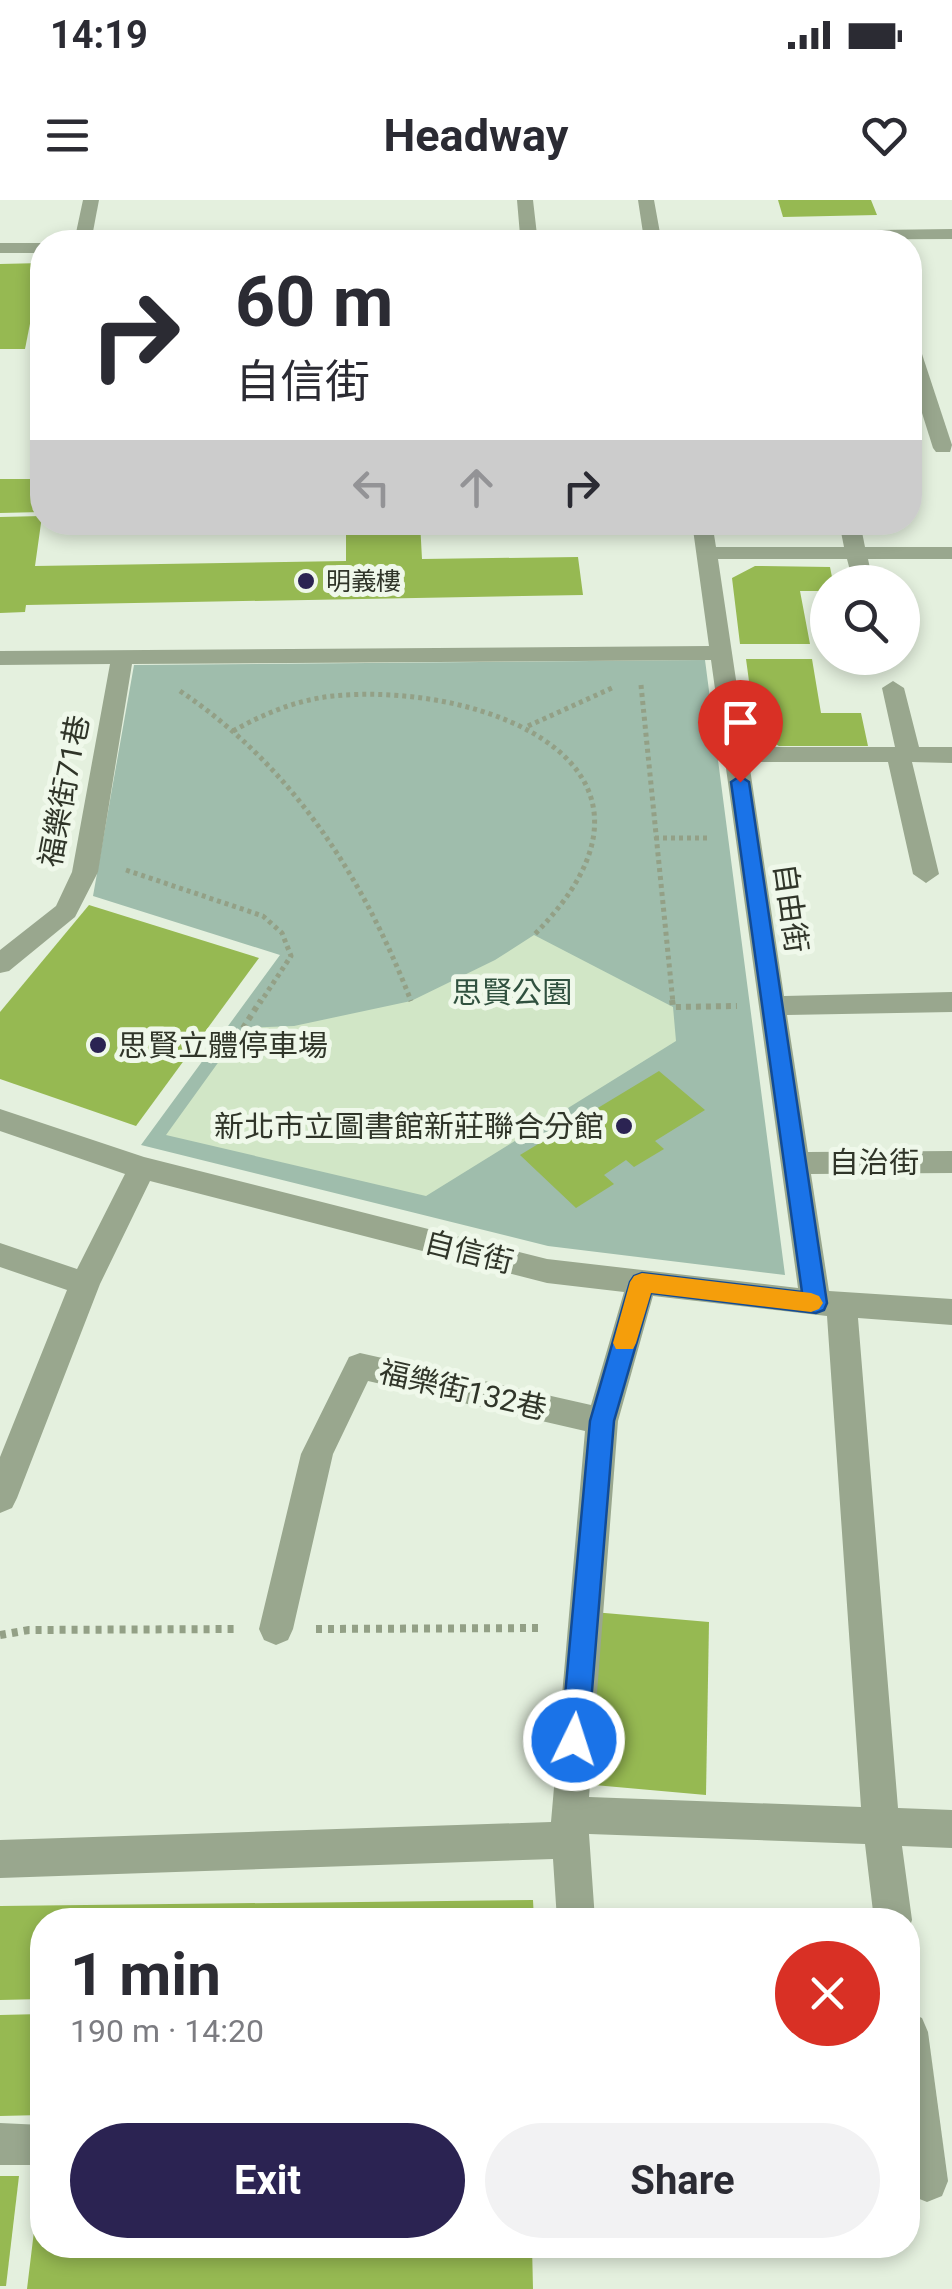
<!DOCTYPE html>
<html lang="en">
<head>
<meta charset="utf-8">
<style>
  :root { --surface:#fff; --page:#f2f2f3; --text:#2b2b33; --muted:#7c7c81; --accent:#2b2352 }
  body { margin:0; font-family:Roboto,"Noto Sans TC",sans-serif; background:var(--page); color:var(--text); height:100vh; display:flex; flex-direction:column; font-size:38px; white-space:nowrap }
  * { box-sizing:border-box; margin:0 }
  p { font-size:32px; color:var(--muted) }
  .icon { flex:none; width:55px; height:55px; fill:none; stroke:currentColor; stroke-width:2; stroke-linecap:round; stroke-linejoin:round }
  .map { position:relative; flex:1; overflow:hidden }
  .sheet { position:absolute; left:30px; top:1708px; width:890px; height:350px; display:flex; flex-direction:column; background:var(--surface); border-radius:40px; box-shadow:0 5px 15px #0003 }
  .sheet>* { flex:none }
  .top-card { position:absolute; left:30px; top:30px; width:892px; height:305px; border-radius:40px; box-shadow:0 5px 15px #0003; background:#fff; color:var(--text); overflow:hidden }
  .tools { position:absolute; left:810px; top:365px; display:grid; gap:20px }
  .tools a { display:grid; place-items:center; width:110px; height:110px; border-radius:50%; background:var(--surface); box-shadow:0 5px 15px #0003; font-size:50px }
  .pin { position:absolute; display:grid; place-items:center; width:85px; height:85px; color:#fff; margin:-102px -42px; border-radius:50% 50% 50% 0; rotate:-45deg; box-shadow:0 0 10px #0007 }
  .pin .icon { rotate:45deg }
  .me { position:absolute; width:110px; margin:-55px; rotate:4deg; stroke-linejoin:round; filter:drop-shadow(0 0 8px #0008) }
  .turn { display:flex; align-items:center; gap:35px; height:210px; padding:0 40px; font-size:45px }
  .turn .icon { width:130px; height:130px; stroke-width:2.5 }
  .turn b { display:block; font-size:70px; line-height:85px }
  .lanes { display:flex; align-items:center; height:95px; padding:0 40px; background:#0003; justify-content:center; gap:50px; direction:ltr }
  .lanes .off { opacity:.35 }
  .round { display:grid; place-items:center; flex:none; width:105px; height:105px; border-radius:52px; background:var(--page) }
  .head { display:flex; align-items:center; justify-content:space-between; height:170px; padding:0 40px }
  h1 { font-size:60px; font-weight:700; line-height:75px }
  .action { display:flex; gap:20px; margin-top:auto; padding:20px 40px }
  .action a { flex:1; height:115px; border-radius:60px; background:var(--accent); color:#fff; font-size:40px; font-weight:700; line-height:115px; text-align:center }
  .action a+a { background:var(--page); color:var(--text) }
  .status { display:flex; justify-content:space-between; align-items:center; height:70px; padding:0 50px; background:var(--surface); direction:ltr }
  .status svg { height:28px; fill:currentColor }
  header { display:flex; justify-content:space-between; align-items:center; height:130px; padding:0 40px; background:var(--surface); font-size:45px; font-weight:700 }
  .map>svg:first-child { display:block }
  .green { fill:#9fbdac }
  .plaza { fill:#d1e6c6 }
  .building { fill:#96b952 }
  .lines { fill:none; stroke-linecap:round; stroke-linejoin:round }
  .path-far2 { stroke:#93a086; stroke-width:5; stroke-dasharray:4 4; stroke-linecap:butt }
  .path-far1 { stroke:#93a086; stroke-width:6; stroke-dasharray:5 5; stroke-linecap:butt }
  .path { stroke:#93a086; stroke-width:8; stroke-dasharray:6 6; stroke-linecap:butt }
  .minor { fill:#99a78e; fill-rule:evenodd }
  .route { fill:#1a73e8; stroke:#114b97; stroke-width:2.5 }
  .slow { fill:#f59e0b }
  .poi-dot { fill:#2b2352; stroke:#eff8ea; stroke-width:4 }
  .labels { text-anchor:middle; dominant-baseline:central; stroke-width:10; stroke-linejoin:round; paint-order:stroke }
  .far-poi-label { font-size:25px; fill:#303529; stroke:#eff8ea; text-anchor:start }
  .street-label { font-size:30px; fill:#303529; stroke:#eff8ea }
  .park-label { font-size:30px; fill:#30513f; stroke:#eff8ea }
  .poi-label { font-size:30px; fill:#303529; stroke:#eff8ea; text-anchor:start }
</style>
</head>
<body>
<div class="status"><b>14:19</b><svg viewBox="0 0 49 12"><path d="M0 12V9h3v3zM5 12V6h3v6zM10 12V3h3v9zM15 12V0h3v12zM26 1h20v11H26zM47 4h2v5h-2z"/></svg></div>
<header><svg class="icon" aria-label="menu" viewBox="0 0 24 24"><path d="M4 6h16M4 12h16M4 18h16"/></svg>Headway<svg class="icon" aria-label="heart" viewBox="0 0 24 24"><path d="M12 20l-8-8c-3-5 5-10 8-4 3-6 11-1 8 4z"/></svg></header>
<div class="map">
<svg width="952" height="2089" viewBox="0 0 952 2089">
  <rect width="100%" height="100%" fill="#e4f0de"/>
  <path class="green" d="M705 460 785 1075 548 1046 141 945 280 755 93 696 134 465Z"/>
  <path class="plaza" d="M534 735 673 807 676 841 426 996 166 935 243 828 294 826 411 801 495 760Z"/>
  <g class="building">
    <path d="M778 0H871L877 15 783 17Z"/>
    <path d="M42 63 25 149H0V64Z"/>
    <path d="M0 279H42V312L0 313Z"/>
    <path d="M42 316 35 366 346 361V322H420L422 359 578 357 583 395 26 405 25 412 0 413V317Z"/>
    <path d="M755 366 830 367 833 382H828V391H800L810 444H740L732 378Z"/>
    <path d="M746 459H812L821 513H861L868 546H779L756 533Z"/>
    <path d="M89 705 259 758 136 926 0 879V812Z"/>
    <path d="M659 871 705 910 655 941 664 949 634 967 626 960 604 975 614 984 576 1008 520 955Z"/>
    <path d="M593 1412 709 1422 706 1595 583 1584Z"/>
    <path d="M533 1700 534 1720H42V1799L0 1800V1706Z"/>
    <path d="M42 1814V1915L0 1916V1815Z"/>
    <path d="M0 1976H19L6 2086H0Z"/>
    <path d="M39 1990H42V2045H532L533 2089H27Z"/>
  </g>
  <g class="lines">
    <g class="path-far2">
      <path d="M641 485 673 803"/>
      <path d="M180 491C292 566 363 677 411 801"/>
      <path d="M528 526 612 488"/>
      <path d="M233 531C265 513 297 500 333 496 486 481 701 567 534 735"/>
      <path d="M655 638H709"/>
      <path d="M126 670 263 716 282 733 291 756 260 803"/>
    </g>
    <g class="path-far1">
      <path d="M672 800 673 807 737 806"/>
      <path d="M243 828 261 800"/>
    </g>
    <g class="path">
      <path d="M316 1429 543 1428"/>
      <path d="M0 1435 29 1430 238 1429"/>
    </g>
    <g class="minor">
      <path d="M83 0H99L91 42H74Z"/>
      <path d="M517 0H533L537 35 643 33 638 0H654L660 33 952 29V39L377 42 386 37 520 35Z"/>
      <rect x="0" y="43" width="42" height="10"/>
      <path d="M910 139 919 145 952 245 950 252H936L933 248 910 175Z"/>
      <path d="M692 322H712L716 347H844L839 322H860L865 347H952V359H868L873 382H853L847 359H718L746 547H895L882 488 893 481 904 488 919 547H952V563L912 562 939 674 926 683 913 674 888 562H749L784 796 952 792V812L787 815 808 952 952 951V973L811 974 829 1091 952 1099V1125L858 1118 898 1608 952 1610V1648L902 1646 912 1720 908 1732V1720H874L865 1644 589 1634 595 1720H557L553 1659 0 1678V1640L551 1622 585 1231 368 1181 333 1254 293 1429 288 1440 276 1445 264 1440 259 1429 301 1254 349 1157 360 1153 591 1205 624 1092 547 1083 150 981 100 1084 17 1298 12 1308 0 1313V1257L67 1090 0 1067V1043L77 1069 125 974 0 931V909L144 957 547 1059 798 1088 711 460 132 464 98 672 75 717 9 771 0 773V750L56 706 72 672 110 464 0 465V451L709 446ZM653 1096 827 1116 861 1607 589 1597 618 1221Z"/>
      <path d="M908 1812 922 1818 928 1832 948 1981 942 1996 927 2002 912 1996 908 1984Z"/>
      <path d="M0 1923 42 1925V1965H0Z"/>
    </g>
  </g>
  <path class="route" d="M740 576 749 582 827 1103 824 1110 816 1113 651 1093 614 1221 588 1540 584 1549 574 1553 565 1549 561 1540 590 1221 630 1082 634 1076 642 1073 802 1092 731 582Z"/>
  <path class="slow" d="M642 1073 811 1093 819 1096 823 1103 819 1109 811 1112 651 1093 636 1143 633 1149H616L613 1143 630 1082 634 1076Z"/>
  <g class="poi-dot">
    <circle cx="306" cy="381" r="10"/>
    <circle cx="98" cy="845" r="10"/>
    <circle cx="624" cy="926" r="10"/>
  </g>
  <g class="labels">
    <g class="far-poi-label">
      <text x="326" y="381">明義樓</text>
    </g>
    <g class="street-label">
      <text transform="translate(64 591) rotate(-79)">福樂街71巷</text>
      <text transform="translate(791 708) rotate(82)">自由街</text>
      <text x="874" y="962">自治街</text>
      <text transform="translate(469 1052) rotate(14)">自信街</text>
      <text transform="translate(463 1190) rotate(13)">福樂街132巷</text>
    </g>
    <g class="park-label">
      <text x="512" y="792">思賢公園</text>
    </g>
    <g class="poi-label">
      <text x="118" y="845">思賢立體停車場</text>
      <text x="604" y="926" text-anchor="end">新北市立圖書館新莊聯合分館</text>
    </g>
  </g>
</svg>
<div class="tools">
<a><svg class="icon" aria-label="search" viewBox="0 0 24 24"><circle cx="10" cy="10" r="6"/><path d="M15 15l6 6"/></svg></a>
</div>
<div class="pin" style="left:740px;top:582px;background:#d93025"><svg class="icon" aria-label="arrive" viewBox="0 0 24 24"><path d="M6 21V4h12l-3 4 3 4H6"/></svg></div>
<svg class="me" style="left:574px;top:1540px" viewBox="-20 -20 40 40"><circle r="17" fill="#1a73e8" stroke="#fff" stroke-width="3"/><path d="M0-11L8 9 0 5-8 9z" fill="#fff"/></svg>
<div class="top-card">
<div class="turn"><svg class="icon" aria-label="right" viewBox="0 0 24 24"><path d="M7 20v-9h11M14 6l5 5-5 5"/></svg><div><b>60 m</b>自信街</div></div>
<div class="lanes"><svg class="icon off" aria-label="left" viewBox="0 0 24 24"><path d="M17 20v-9H6M10 6l-5 5 5 5"/></svg><svg class="icon off" aria-label="ahead" viewBox="0 0 24 24"><path d="M12 20V5M6 11l6-6 6 6"/></svg><svg class="icon" aria-label="right" viewBox="0 0 24 24"><path d="M7 20v-9h11M14 6l5 5-5 5"/></svg></div>
</div>
<section class="sheet">
<div class="head"><div><h1>1 min</h1><p>190 m · 14:20</p></div><a class="round" style="background:#d93025;color:#fff"><svg class="icon" aria-label="close" viewBox="0 0 24 24"><path d="M6 6l12 12M18 6L6 18"/></svg></a></div>
<div class="action"><a>Exit</a><a>Share</a></div>
</section>
</div>
</body>
</html>
